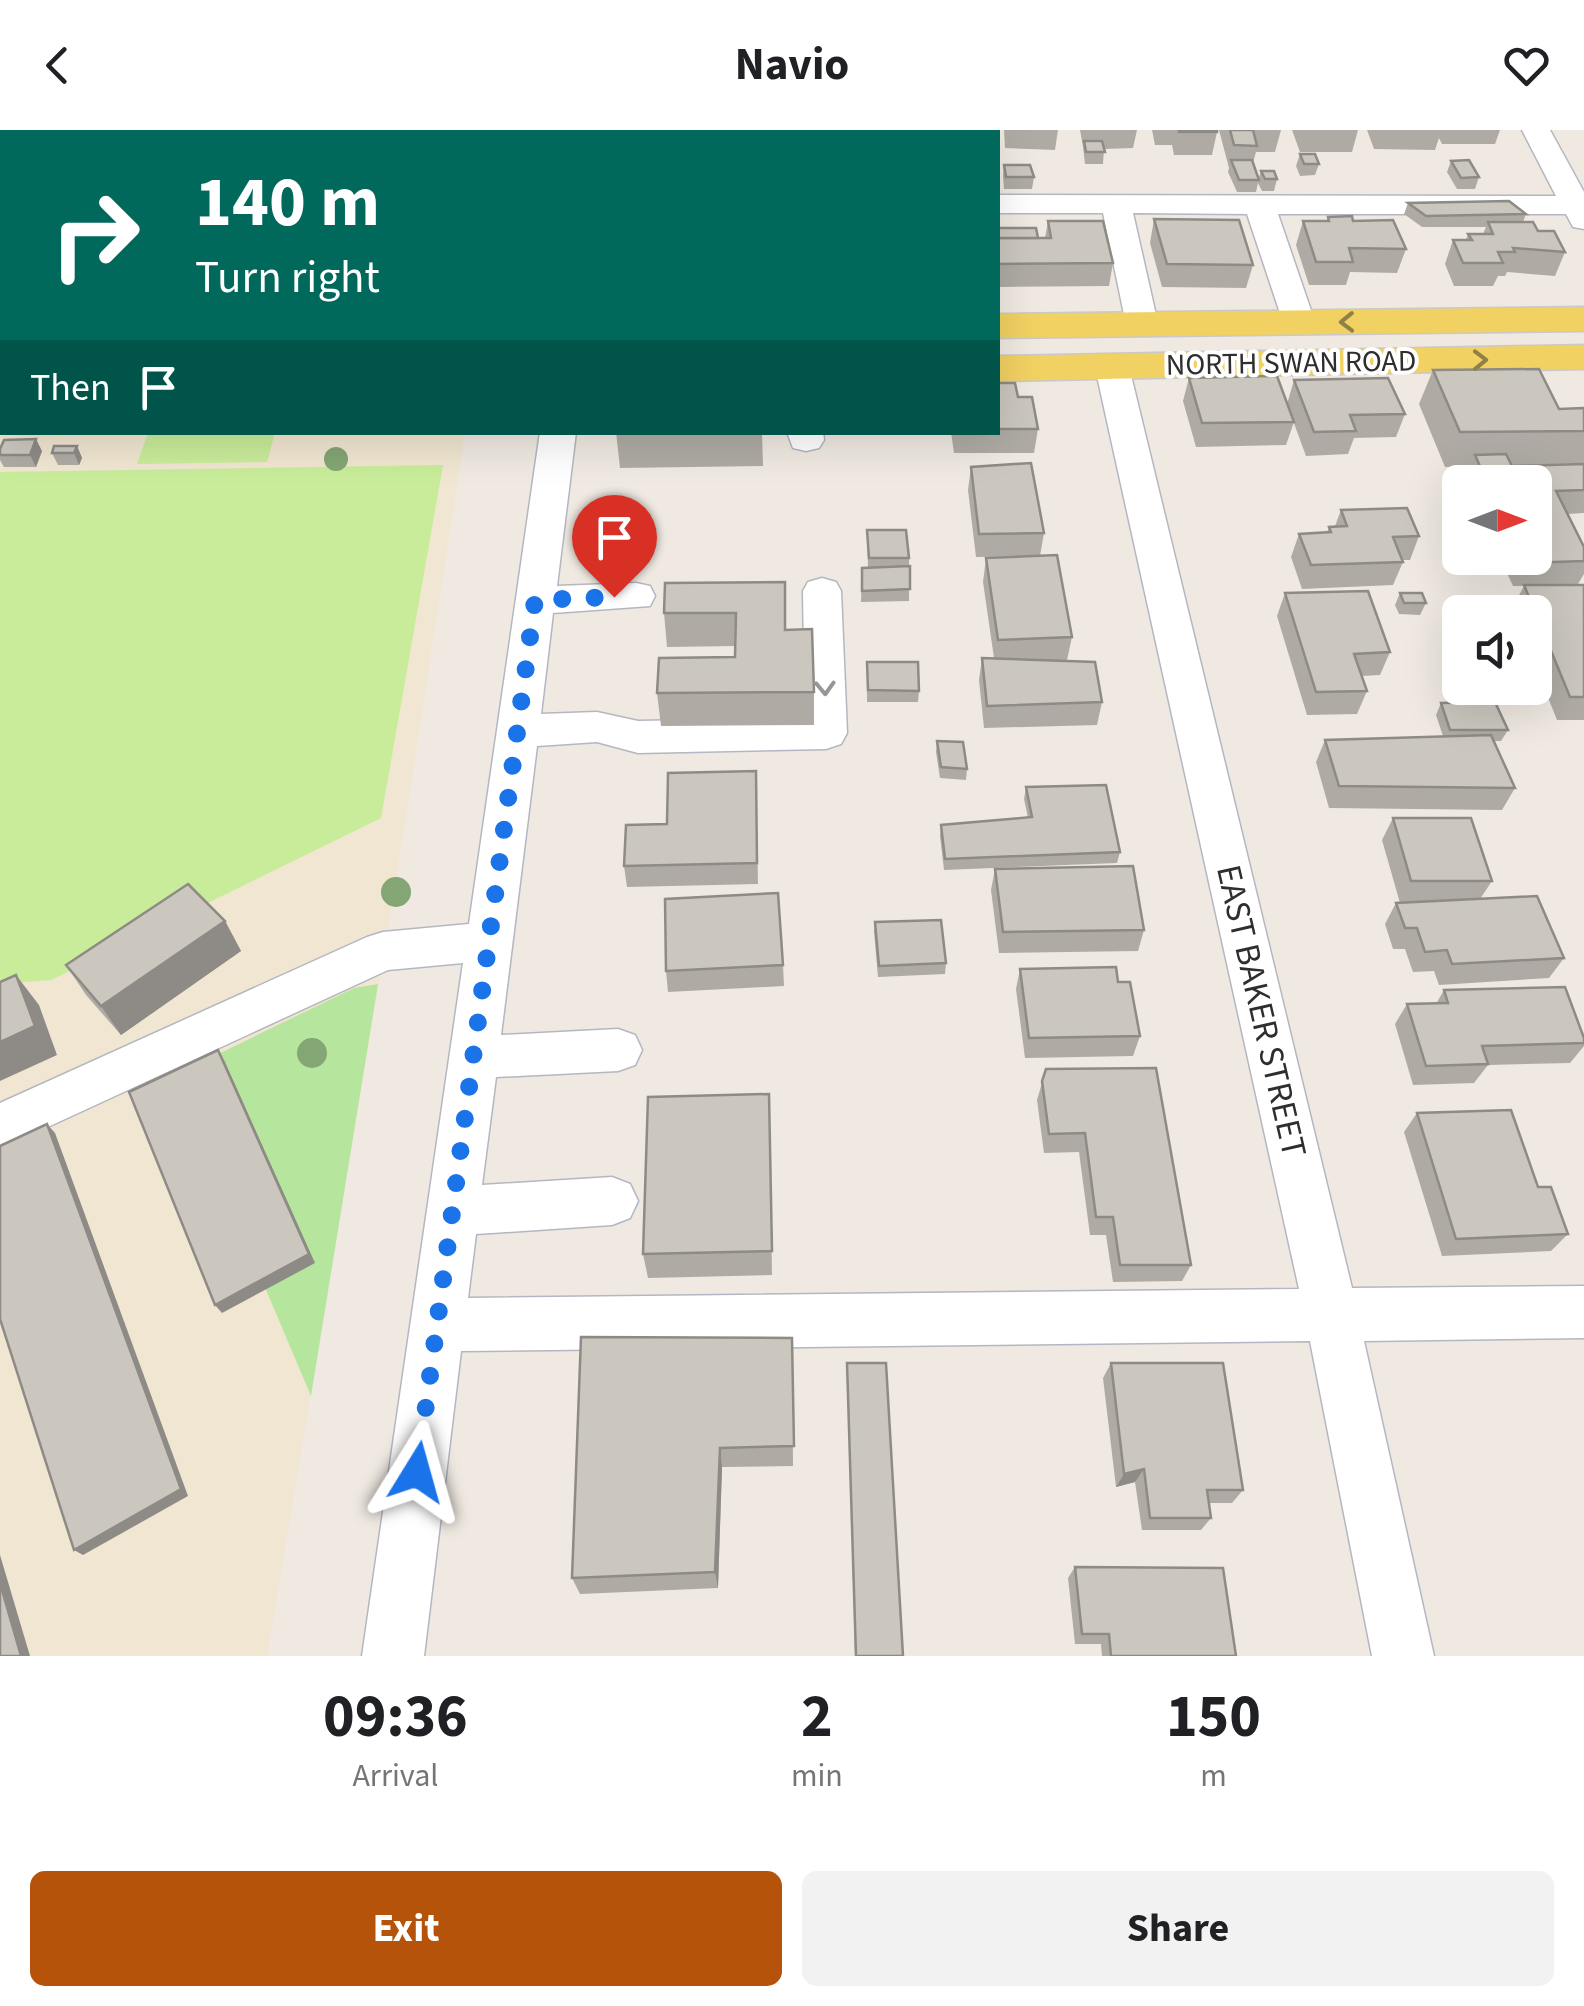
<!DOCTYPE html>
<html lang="en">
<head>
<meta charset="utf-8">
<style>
  :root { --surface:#fff; --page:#f2f2f2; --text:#202124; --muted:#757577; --accent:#b45309 }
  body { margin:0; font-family:"Source Sans 3",sans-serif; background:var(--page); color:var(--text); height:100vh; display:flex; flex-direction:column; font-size:38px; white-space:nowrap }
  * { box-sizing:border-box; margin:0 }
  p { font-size:32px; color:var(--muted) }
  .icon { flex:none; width:55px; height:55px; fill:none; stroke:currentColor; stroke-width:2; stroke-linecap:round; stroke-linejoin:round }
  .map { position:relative; height:1526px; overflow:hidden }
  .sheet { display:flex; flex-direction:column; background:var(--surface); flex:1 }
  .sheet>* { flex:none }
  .top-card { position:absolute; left:0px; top:0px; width:1000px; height:305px; box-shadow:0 10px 40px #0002; background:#00695c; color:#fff; overflow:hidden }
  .needle { width:65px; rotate:90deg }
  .tools { position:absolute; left:1442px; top:335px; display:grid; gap:20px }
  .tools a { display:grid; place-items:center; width:110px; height:110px; border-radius:15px; background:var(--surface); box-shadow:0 10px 40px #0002; font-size:50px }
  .pin { position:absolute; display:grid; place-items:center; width:85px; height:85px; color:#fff; margin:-102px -42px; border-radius:50% 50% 50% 0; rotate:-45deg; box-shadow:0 0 10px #0007 }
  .pin .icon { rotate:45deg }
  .me { position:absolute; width:110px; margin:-55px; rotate:8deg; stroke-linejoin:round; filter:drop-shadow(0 0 8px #0008) }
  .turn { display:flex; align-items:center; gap:35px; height:210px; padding:0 30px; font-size:45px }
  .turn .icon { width:130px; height:130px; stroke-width:2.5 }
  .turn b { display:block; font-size:70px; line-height:85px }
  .then { display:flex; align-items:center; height:95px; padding:0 30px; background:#0003; gap:20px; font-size:38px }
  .eta { display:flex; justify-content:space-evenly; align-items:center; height:170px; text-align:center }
  .eta b { font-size:60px; font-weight:700; line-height:70px }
  .button { display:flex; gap:20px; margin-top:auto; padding:20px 30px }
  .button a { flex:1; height:115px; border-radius:15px; background:var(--accent); color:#fff; font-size:40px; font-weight:700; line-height:115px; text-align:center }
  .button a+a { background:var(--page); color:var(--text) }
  header { display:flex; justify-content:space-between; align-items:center; height:130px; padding:0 30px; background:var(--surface); font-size:45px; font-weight:700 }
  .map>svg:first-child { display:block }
  .education { fill:#f0e6d1 }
  .green { fill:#b6e59e }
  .pitch { fill:#c9ec9a }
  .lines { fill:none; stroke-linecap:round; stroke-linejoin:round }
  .minor-casing { stroke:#b4b7c1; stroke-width:3 }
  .major-casing { stroke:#c9c9c9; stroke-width:3 }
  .minor { fill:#fff; fill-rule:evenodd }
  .major { fill:#f2d163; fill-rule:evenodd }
  .tree { fill:#84a574 }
  .wall { fill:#afaba4 }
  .shaded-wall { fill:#8e8b86 }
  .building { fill:#cbc7bf; stroke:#8e8b86; stroke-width:2.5 }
  .oneway { stroke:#908048 }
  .oneway2 { stroke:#969696 }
  .route { stroke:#1a73e8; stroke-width:18; stroke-dasharray:0 32.4 }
  .labels { text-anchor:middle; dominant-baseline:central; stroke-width:8; stroke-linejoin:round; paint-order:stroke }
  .far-street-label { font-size:30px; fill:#2e2e2e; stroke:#fff }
  .street-label { font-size:35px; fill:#2e2e2e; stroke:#fff }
</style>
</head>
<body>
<header><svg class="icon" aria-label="back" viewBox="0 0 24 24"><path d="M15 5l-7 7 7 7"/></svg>Navio<svg class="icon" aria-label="heart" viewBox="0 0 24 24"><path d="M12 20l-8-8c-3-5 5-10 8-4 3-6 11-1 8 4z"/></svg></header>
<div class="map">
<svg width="1584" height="1526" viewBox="0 0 1584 1526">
  <rect width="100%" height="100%" fill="#efe9e1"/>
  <path class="education" d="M0 283 2 302 465 303 398 738 267 1526H0Z"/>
  <path class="green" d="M378 854 311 1266 175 945 354 858Z"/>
  <g class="pitch">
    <path d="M148 303V302L275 303 267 332 137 334Z"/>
    <path d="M443 335 381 688 51 850 0 854V342Z"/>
  </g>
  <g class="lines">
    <g class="minor-casing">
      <g id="minor">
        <rect x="585" y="0" width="28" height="2"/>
        <path d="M1522 0H1550L1584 62V99L1573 97 1566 84H1278L1315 192 1311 199H1287L1283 192 1247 84 1133 83 1158 194 1154 201H1130L1126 194 1103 83H998V65L1556 66Z"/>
        <rect x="0" y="161" width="2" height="20"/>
        <path d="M1112 227 1124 230 1129 237 1352 1158 1584 1156V1208L1364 1211 1434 1526H1372L1310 1211 461 1221 424 1526H362L463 833 388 840 0 1019V973L367 807 383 802 469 794 540 302H576L557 456 636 453 650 456 655 466 650 476 553 483 541 584 597 582 638 591 805 588 803 461 808 452 822 448 836 452 841 461 847 603 841 614 826 619 638 623 597 612 537 616 501 905 618 899 635 905 642 920 635 935 618 941 496 947 482 1055 612 1047 630 1054 638 1071 630 1088 612 1095 476 1104 468 1168 1299 1159 1095 237 1100 230Z"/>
        <path d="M787 302H823L824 310 819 318 806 321 793 318Z"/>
      </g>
    </g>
    <g class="major-casing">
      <g id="major">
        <path d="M1584 177V201L998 208V184Z"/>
        <rect x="0" y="192" width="2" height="24"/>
        <path d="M1584 215V239L998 251V226Z"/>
        <rect x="0" y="239" width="2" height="26"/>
      </g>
    </g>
    <use href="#minor" class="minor"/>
    <use href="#major" class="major"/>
  </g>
  <g class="tree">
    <circle cx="336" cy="329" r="12"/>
    <circle cx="396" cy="762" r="15"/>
    <circle cx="312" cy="923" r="15"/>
  </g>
  <g class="wall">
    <path d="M69 0 67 2H2V40L0 39V1Z"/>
    <path d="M178 0H284L283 2H177Z"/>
    <path d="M391 0H478V2H379H390Z"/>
    <rect x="633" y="0" width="58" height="2"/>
    <rect x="781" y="0" width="55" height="2"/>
    <rect x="861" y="0" width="56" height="2"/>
    <path d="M934 0H986V2H935Z"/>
    <path d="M1004 0H1058L1055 20 1005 18Z"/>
    <path d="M1080 0H1137L1133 18 1104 19 1103 34H1085L1083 17Z"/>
    <path d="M1152 0H1217V2L1212 25H1174L1172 15H1155Z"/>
    <path d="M1219 0H1281L1275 22H1256L1253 33 1258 50 1261 41 1277 49 1274 61H1262L1258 53 1256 62H1237L1228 42 1229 38Z"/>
    <path d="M1292 0H1358L1352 22H1300Z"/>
    <path d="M1367 0H1500L1495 14H1442L1439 8 1435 20 1374 19Z"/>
    <path d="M1300 24 1319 34 1315 45 1300 46 1296 36Z"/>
    <path d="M1451 31 1479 47 1475 59H1457L1447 42Z"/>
    <path d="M1004 35 1034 47 1032 59H1004L1003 46Z"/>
    <rect x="0" y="42" width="2" height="88"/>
    <path d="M1408 73 1526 84 1523 92 1538 101 1565 122 1555 146 1507 142 1505 146H1498L1493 156H1454L1445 134 1453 110H1466L1468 104H1483L1486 97H1422L1404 84Z"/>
    <path d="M1328 87 1353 91 1406 119 1397 143 1350 142 1346 155H1309L1296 115 1303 91H1327Z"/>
    <path d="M1154 89 1253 135 1246 158 1162 157 1150 113Z"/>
    <path d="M1048 91 1113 133 1109 156 998 157V98L1038 108H1045Z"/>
    <path d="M1433 240 1559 279 1584 278V383L1567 384 1584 417V444L1578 454 1584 455V590H1557L1535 535V482H1514L1512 478 1524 456H1513L1500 428H1535V352H1466L1464 348 1470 336 1445 337 1419 274Z"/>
    <path d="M1189 248 1287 274 1294 250 1405 284 1396 307 1354 308 1348 324 1306 326 1292 288 1294 292 1286 315 1196 317 1183 271Z"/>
    <path d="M998 253 1018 267 1038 299 1034 323H954L951 302H998Z"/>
    <path d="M616 302H762L763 336 620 338Z"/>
    <path d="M77 316 82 328 79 335H58L52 323Z"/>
    <path d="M0 319 42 321 36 337H4L0 330Z"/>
    <path d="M971 337 1044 403 1040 426 1072 507 1067 530H1052L1102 572 1097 595 984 598 979 550 982 528H994L983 452 986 428 1029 426 976 427 968 360Z"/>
    <path d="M1341 380 1419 406 1410 430H1402L1403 432 1393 455 1302 459 1291 427 1299 404 1327 402 1329 397 1335 396Z"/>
    <path d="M867 400 909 428V471L861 472 862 438H868Z"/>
    <path d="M665 453 785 500 814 562V595L661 596 657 563 735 527V516L667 517 664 483Z"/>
    <path d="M1285 463 1390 522 1380 545 1362 546 1367 561 1357 584 1307 585 1277 486Z"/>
    <path d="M1400 463 1426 473 1420 485 1399 484 1395 475Z"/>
    <path d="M867 532 919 561 918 572H867Z"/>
    <path d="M1441 573 1508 600 1501 611H1494L1515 658 1502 680 1329 678 1316 632 1325 610 1443 606 1436 585Z"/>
    <path d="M937 611 967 639 966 650 940 648 936 622Z"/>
    <path d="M756 641 758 754 627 757 624 736 667 694Z"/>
    <path d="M1026 657 1120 722 1117 733 944 740 940 706 941 695 1028 688 1024 669Z"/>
    <path d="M1393 688 1492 751 1480 769 1564 828 1549 848 1439 855 1434 841 1413 842 1405 819H1393L1385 794 1396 773H1400L1382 710Z"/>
    <path d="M995 739 1144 800 1138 821 999 823 991 760Z"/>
    <path d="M225 791 241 821 121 905 86 865 66 835Z"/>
    <path d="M875 792 946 833 945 844 878 847 874 802Z"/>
    <path d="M783 835 784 856 668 862 666 841Z"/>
    <path d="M1020 839 1140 906 1133 926 1025 928 1016 859Z"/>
    <path d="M1444 860 1584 908V916L1570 933 1488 935 1474 953 1413 955 1395 894 1407 874H1436Z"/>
    <path d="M1046 939 1191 1135 1182 1151 1113 1152 1106 1105H1090L1079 1022 1044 1023 1037 970Z"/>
    <path d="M769 964 772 1145 648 1148 643 1124Z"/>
    <path d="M1417 983 1568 1104 1551 1121 1442 1126 1404 1002Z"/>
    <path d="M792 1208 793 1336 722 1337 718 1458 580 1464 572 1448Z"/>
    <path d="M847 1233 903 1526H855Z"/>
    <path d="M1111 1233 1243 1360 1232 1373H1208L1211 1388 1201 1400H1142L1135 1352 1116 1357 1103 1248Z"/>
    <path d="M1075 1437 1236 1526H1102L1101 1514H1075L1068 1448Z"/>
  </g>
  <g class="shaded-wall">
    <path d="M2 87V130L0 124V92Z"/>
    <path d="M36 309 42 321 36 337 30 325Z"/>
    <path d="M77 316 82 328 79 335 74 323Z"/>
    <path d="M225 791 241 821 121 905 101 876Z"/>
    <path d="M16 845 39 875 57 925 0 951V912Z"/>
    <path d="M218 920 224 930 315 1133 222 1183 215 1175Z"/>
    <path d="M47 994 55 1003 188 1366 83 1425 74 1420Z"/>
    <path d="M720 1318 722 1337 718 1458 715 1442Z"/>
    <path d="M1144 1339 1135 1352 1116 1357 1124 1344Z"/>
    <path d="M0 1425 30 1526H21L0 1453Z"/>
  </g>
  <g class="building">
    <path d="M49 0 47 2H2V25H0V1Z"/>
    <path d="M178 0H238L237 2H177Z"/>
    <path d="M391 0H472H442V2H379H390Z"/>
    <rect x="711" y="0" width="54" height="2"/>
    <rect x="1179" y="0" width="38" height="2"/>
    <path d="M1230 0H1253L1257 16 1234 15Z"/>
    <path d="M1084 11H1102L1105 22H1086Z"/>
    <path d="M1300 24H1315L1319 34H1304Z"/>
    <path d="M1231 30H1252L1259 50H1239Z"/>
    <path d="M1469 30 1479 47 1461 48 1451 31Z"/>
    <path d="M1004 35H1030L1034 47H1006Z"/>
    <path d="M1261 41H1274L1277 49H1265Z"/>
    <rect x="0" y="42" width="2" height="32"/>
    <path d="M1509 71 1526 84 1426 86 1408 73Z"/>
    <path d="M1352 86 1353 91 1393 90 1406 119 1349 118 1353 132H1316L1303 91H1329L1328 87Z"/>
    <path d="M1154 89 1239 90 1253 135 1167 134Z"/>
    <path d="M1048 91H1103L1113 133 998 134V108H1051Z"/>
    <path d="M1488 92H1533L1538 101H1554L1565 122 1513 118 1515 122H1498L1503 133H1463L1453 110H1472L1468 104H1493Z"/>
    <path d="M998 98H1036L1038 108H998Z"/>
    <path d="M1539 239 1559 279 1584 278V301L1460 302 1433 240Z"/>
    <path d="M1277 246 1294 292 1202 293 1189 248Z"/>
    <path d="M1388 248 1405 284 1350 285 1356 301 1314 302 1294 250Z"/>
    <path d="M998 253H1015L1018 267H1032L1038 299H998Z"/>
    <path d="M36 309 30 325H0V319L4 310Z"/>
    <path d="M54 316H77L74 323H52Z"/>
    <path d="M1506 324 1512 336 1584 334V360L1556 361 1584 417V431L1524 433 1522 428H1535V352H1487L1475 325Z"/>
    <path d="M1031 333 1044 403 979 404 971 337Z"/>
    <path d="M1407 378 1419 406 1393 407 1403 432 1311 435 1299 404 1331 402 1329 397 1347 396 1341 380Z"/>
    <path d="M867 400H906L909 428H869Z"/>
    <path d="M1057 425 1072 507 998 510 986 428Z"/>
    <path d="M910 436V459L862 461V438Z"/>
    <path d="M785 452V500L812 499 814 562 657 563 659 528 735 527 736 483H664L665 453Z"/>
    <path d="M1524 455H1584V567H1570Z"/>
    <path d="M1368 461 1390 522 1354 524 1367 561 1316 562 1285 463Z"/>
    <path d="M1400 463H1422L1426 473H1404Z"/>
    <path d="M982 528 1095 532 1102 572 987 576Z"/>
    <path d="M867 532H918L919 561 868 560Z"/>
    <path d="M1495 572 1508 600H1450L1441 573Z"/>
    <path d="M1491 605 1515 658 1339 656 1325 610Z"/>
    <path d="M937 611 963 612 967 639 941 637Z"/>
    <path d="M756 641 757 733 624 736 626 695 667 694 668 643Z"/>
    <path d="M1106 655 1120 722 945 729 941 695 1032 687 1026 657Z"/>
    <path d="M1393 688H1471L1492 751H1411Z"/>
    <path d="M1133 736 1144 800 1003 802 995 739Z"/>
    <path d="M188 754 225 791 101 876 66 835Z"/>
    <path d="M778 763 783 835 666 841 665 769Z"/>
    <path d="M1537 766 1564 828 1452 834 1447 820 1425 822 1417 798H1405L1396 773Z"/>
    <path d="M941 790 946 833 879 836 875 792Z"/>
    <path d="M1116 837 1118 852H1130L1140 906 1029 908 1020 839Z"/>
    <path d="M16 845 35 896 0 912V852Z"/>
    <path d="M1565 857 1584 908V913L1482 916 1488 934 1426 936 1407 874 1448 873 1444 860Z"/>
    <path d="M218 920 309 1124 215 1175 129 962Z"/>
    <path d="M1156 938 1191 1135H1120L1113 1087H1096L1085 1003 1049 1004 1042 951 1046 939Z"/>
    <path d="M769 964 772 1121 643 1124 648 967Z"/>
    <path d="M1511 980 1538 1057H1551L1568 1104 1456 1109 1417 983Z"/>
    <path d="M47 994 181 1359 74 1420 0 1189V1016Z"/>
    <path d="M581 1207 792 1208 794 1316 720 1318 715 1442 572 1448Z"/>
    <path d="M847 1233H886L903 1526H856Z"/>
    <path d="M1111 1233H1223L1243 1360H1207L1211 1388H1150L1144 1339 1124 1344Z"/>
    <path d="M1075 1437 1223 1438 1236 1526H1111L1109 1504H1082Z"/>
    <path d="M0 1453 21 1526H0Z"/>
  </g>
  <defs><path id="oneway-chevron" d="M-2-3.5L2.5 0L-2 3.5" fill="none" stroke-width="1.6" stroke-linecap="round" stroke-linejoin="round" transform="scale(2.5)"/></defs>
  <g class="oneway">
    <use href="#oneway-chevron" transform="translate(1347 192) rotate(179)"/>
    <use href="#oneway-chevron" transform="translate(1480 230) rotate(-1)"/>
  </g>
  <use class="oneway2" href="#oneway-chevron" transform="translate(825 558) rotate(88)"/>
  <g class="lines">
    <path class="route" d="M417 1342 535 470 614 467"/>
  </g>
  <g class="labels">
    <g class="far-street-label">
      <text transform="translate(1291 233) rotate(-1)">NORTH SWAN ROAD</text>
    </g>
    <g class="street-label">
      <text transform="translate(1261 881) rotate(77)">EAST BAKER STREET</text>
    </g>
  </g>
</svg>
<div class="tools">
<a><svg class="needle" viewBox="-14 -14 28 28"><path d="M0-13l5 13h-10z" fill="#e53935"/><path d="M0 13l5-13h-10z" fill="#757577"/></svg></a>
<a><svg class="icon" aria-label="sound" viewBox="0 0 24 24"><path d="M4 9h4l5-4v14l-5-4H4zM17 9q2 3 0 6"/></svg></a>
</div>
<div class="pin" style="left:614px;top:467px;background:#d93025"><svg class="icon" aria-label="arrive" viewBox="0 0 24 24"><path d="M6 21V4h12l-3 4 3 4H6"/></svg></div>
<svg class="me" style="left:417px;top:1342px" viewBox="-20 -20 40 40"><path d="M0-17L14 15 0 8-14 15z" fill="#1a73e8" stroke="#fff" stroke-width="4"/></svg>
<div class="top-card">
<div class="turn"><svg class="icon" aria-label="right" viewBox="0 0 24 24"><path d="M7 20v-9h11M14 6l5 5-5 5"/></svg><div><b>140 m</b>Turn right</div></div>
<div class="then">Then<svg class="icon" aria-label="arrive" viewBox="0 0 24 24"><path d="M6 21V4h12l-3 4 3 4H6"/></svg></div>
</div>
</div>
<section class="sheet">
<div class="eta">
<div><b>09:36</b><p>Arrival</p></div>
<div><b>2</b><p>min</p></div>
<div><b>150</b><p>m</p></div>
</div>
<div class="button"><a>Exit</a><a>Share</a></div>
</section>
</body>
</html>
